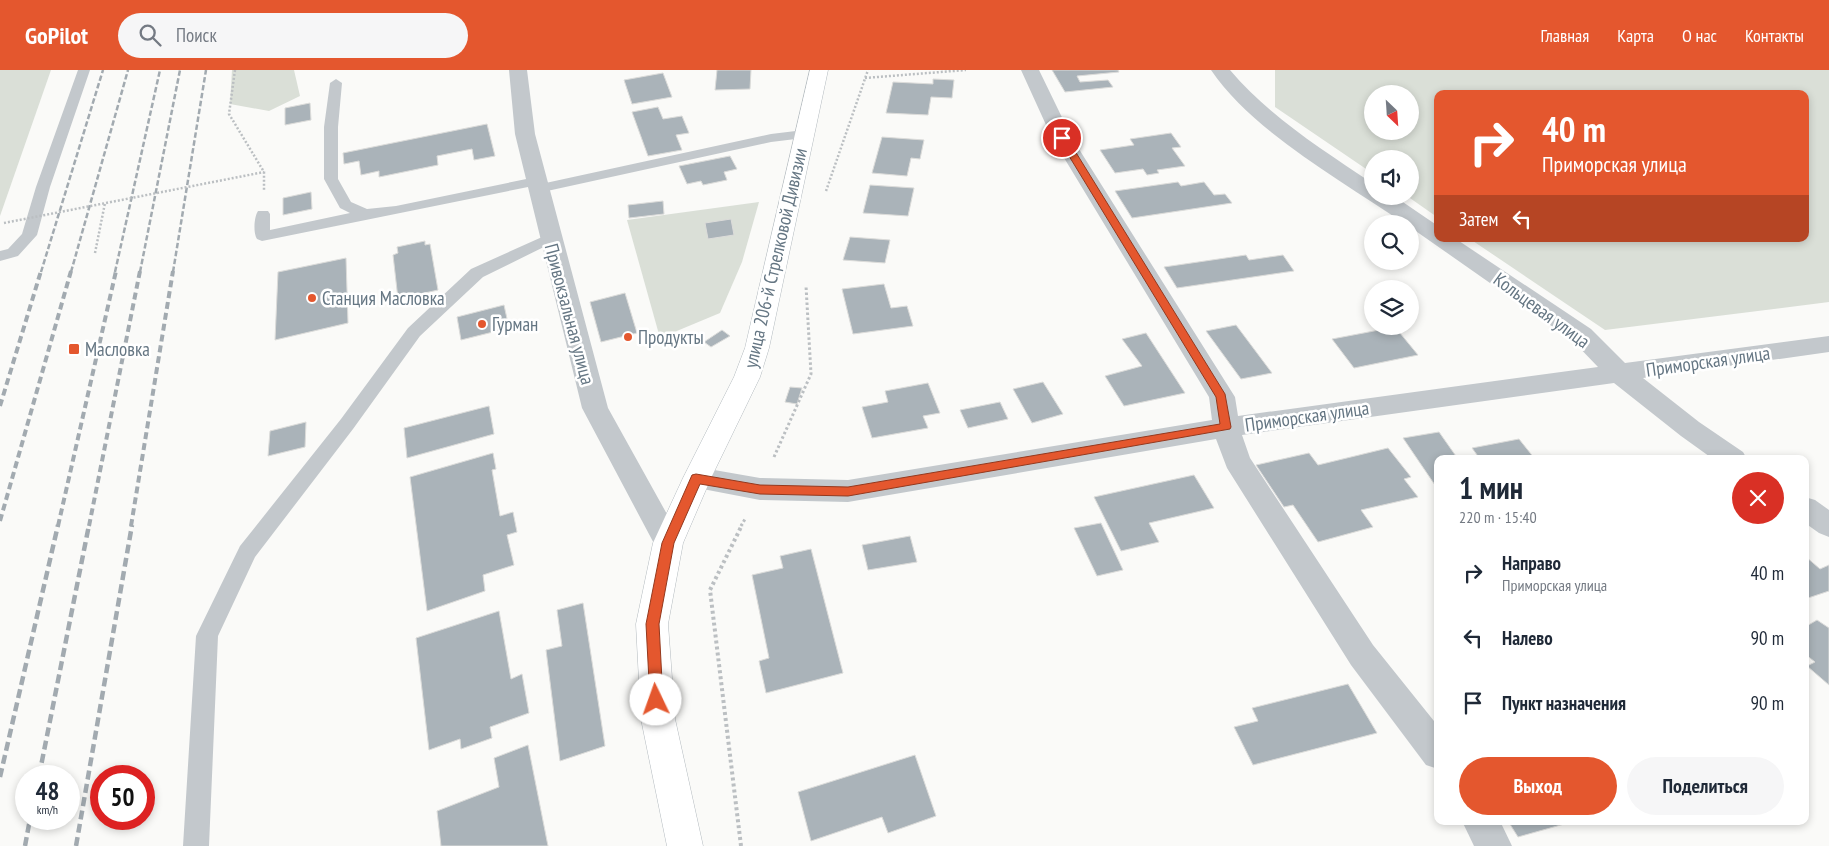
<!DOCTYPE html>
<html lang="ru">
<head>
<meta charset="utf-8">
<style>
  :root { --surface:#fff; --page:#f6f6f7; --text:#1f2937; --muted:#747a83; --accent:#e4572e }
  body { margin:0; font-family:"PT Sans Narrow",sans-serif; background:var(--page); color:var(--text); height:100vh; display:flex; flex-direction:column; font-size:19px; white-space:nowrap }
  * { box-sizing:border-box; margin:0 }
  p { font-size:16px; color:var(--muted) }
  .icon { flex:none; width:28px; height:28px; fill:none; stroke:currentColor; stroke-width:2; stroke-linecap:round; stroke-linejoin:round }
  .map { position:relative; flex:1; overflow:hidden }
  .side { position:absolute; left:1434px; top:385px; width:375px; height:370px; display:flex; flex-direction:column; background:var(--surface); border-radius:10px; box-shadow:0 2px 8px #0003 }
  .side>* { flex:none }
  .banner { position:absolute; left:1434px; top:20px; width:375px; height:152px; border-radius:10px; box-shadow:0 2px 8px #0003; background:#e4572e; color:#fff; overflow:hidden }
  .needle { width:32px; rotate:155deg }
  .controls { position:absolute; left:1364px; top:15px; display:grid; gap:10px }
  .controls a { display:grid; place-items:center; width:55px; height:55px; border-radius:50%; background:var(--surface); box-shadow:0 2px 8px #0003; font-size:25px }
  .speed { position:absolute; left:15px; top:695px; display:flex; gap:10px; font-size:25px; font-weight:700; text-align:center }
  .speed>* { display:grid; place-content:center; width:65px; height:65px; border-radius:50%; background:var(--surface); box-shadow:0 2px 8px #0003; line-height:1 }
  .speed small { font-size:12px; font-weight:400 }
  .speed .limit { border:8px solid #d22; background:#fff; color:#111 }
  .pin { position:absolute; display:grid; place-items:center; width:42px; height:42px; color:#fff; margin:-21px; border:2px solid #fff; border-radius:50%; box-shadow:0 1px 5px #0007 }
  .me { position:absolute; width:55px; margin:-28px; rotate:357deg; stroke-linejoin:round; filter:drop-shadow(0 0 4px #0008) }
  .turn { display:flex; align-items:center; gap:18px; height:105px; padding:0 25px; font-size:22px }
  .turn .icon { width:65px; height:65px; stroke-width:2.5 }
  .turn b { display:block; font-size:35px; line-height:42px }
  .then { display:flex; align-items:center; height:48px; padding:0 25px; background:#0003; gap:10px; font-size:19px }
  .round { display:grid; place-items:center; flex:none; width:52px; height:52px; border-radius:26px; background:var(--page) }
  .summary { display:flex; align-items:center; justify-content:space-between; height:85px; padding:0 25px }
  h1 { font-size:30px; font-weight:800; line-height:38px }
  .primary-button { display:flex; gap:10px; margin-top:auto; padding:10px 25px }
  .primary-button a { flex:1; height:58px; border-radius:30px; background:var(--accent); color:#fff; font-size:20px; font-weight:800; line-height:58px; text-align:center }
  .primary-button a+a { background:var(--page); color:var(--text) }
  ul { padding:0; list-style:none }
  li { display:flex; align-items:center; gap:15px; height:65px; padding:0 25px }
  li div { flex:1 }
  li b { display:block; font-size:19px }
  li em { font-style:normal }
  header { display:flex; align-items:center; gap:30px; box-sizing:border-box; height:70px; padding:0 25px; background:var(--accent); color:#fff }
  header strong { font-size:24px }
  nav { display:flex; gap:28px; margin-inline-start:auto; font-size:18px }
  .search { width:350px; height:45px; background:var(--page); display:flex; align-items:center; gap:12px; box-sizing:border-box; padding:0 18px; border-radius:28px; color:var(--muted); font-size:19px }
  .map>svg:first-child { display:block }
  .green { fill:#dadfd7; fill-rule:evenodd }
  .building { fill:#aab3b9; stroke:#dcdcda }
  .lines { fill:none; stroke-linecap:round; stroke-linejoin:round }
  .secondary-casing { stroke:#b3babf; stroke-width:1 }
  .path-far2 { stroke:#bbbfc2; stroke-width:2.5; stroke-dasharray:2 2; stroke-linecap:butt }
  .path-far1 { stroke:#bbbfc2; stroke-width:3; stroke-dasharray:2.5 2.5; stroke-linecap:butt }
  .path { stroke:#bbbfc2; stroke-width:4; stroke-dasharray:3 3; stroke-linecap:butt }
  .service { fill:#c3c8cc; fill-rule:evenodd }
  .minor { fill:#c3c8cc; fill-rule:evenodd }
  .secondary { fill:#fff; fill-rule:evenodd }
  .rail-far2 { stroke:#a2aab0; stroke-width:2.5; stroke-dasharray:5.5 2.5; stroke-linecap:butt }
  .rail-far1 { stroke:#a2aab0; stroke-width:4; stroke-dasharray:7 4; stroke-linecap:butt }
  .rail { stroke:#a2aab0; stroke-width:4.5; stroke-dasharray:9 4.5; stroke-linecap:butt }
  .path-bridge { stroke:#bbbfc2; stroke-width:2.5; stroke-dasharray:2 2; stroke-linecap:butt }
  .route { fill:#e4572e; stroke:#94391e }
  .poi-dot { fill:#e4572e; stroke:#fff; stroke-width:2 }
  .labels { text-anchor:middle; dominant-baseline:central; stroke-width:5; stroke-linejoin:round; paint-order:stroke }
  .street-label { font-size:19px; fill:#657683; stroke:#fff }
  .poi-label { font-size:19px; fill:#657683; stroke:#fff; text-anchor:start }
</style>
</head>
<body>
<header>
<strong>GoPilot</strong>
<div class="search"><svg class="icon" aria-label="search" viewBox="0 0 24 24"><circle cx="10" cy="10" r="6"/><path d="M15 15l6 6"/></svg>Поиск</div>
<nav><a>Главная</a><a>Карта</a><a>О нас</a><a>Контакты</a></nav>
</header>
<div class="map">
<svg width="1829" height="776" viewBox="0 0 1829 776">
  <rect width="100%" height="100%" fill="#fafaf8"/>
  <g class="green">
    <path d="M0 0H51L0 146Z"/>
    <path d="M232 0H294L300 26 269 41 230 34Z"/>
    <path d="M1275 0H1829V232L1605 260 1470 169H1805V24H1438L1437 147 1407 126H1410V89H1372V103L1275 37ZM1372 24H1410V61H1372Z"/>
    <path d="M759 132 742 192 720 243 660 268 627 150Z"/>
  </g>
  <g class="building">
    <path d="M717 0H751L750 19 715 20Z"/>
    <path d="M1052 0H1118L1119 2 1077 6 1080 12 1108 10 1113 17 1065 22Z"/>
    <path d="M663 3 672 27 632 34 624 10Z"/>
    <path d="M933 9 954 10 952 28 931 27 928 45 886 43 893 12 933 14Z"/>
    <path d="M310 33 311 50 285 55V38Z"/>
    <path d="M658 37 663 49 682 46 689 63 676 65 682 80 648 86 632 42Z"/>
    <path d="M487 54 495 86 474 90 472 79 437 86 438 95 379 107V101L361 105 359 91 344 94 343 83Z"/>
    <path d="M1171 63 1181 77 1172 78 1185 96 1157 100 1159 103 1147 105 1143 99 1115 103 1100 80 1134 75 1130 69Z"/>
    <path d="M882 67 924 70 920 89 911 88 907 106 872 103Z"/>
    <path d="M730 86 737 99 724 102 727 110 703 115 701 111 687 114 679 96Z"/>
    <path d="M1178 112 1181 116 1204 112 1214 125 1225 124 1232 133 1132 148 1115 121Z"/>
    <path d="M870 115 914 118 908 146 863 143Z"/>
    <path d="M311 122 312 139 283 145V128Z"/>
    <path d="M663 131 664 144 629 148 628 135Z"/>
    <path d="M731 149 734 165 708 169 705 153Z"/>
    <path d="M850 167 890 170 885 193 843 190Z"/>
    <path d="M425 171V175L430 174 438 220 398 229 393 185 398 183 397 177Z"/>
    <path d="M1246 185 1249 190 1283 185 1294 201 1177 218 1164 197Z"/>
    <path d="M346 188 348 253 275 270 278 202Z"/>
    <path d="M884 214 891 238 907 236 913 256 853 264 842 219Z"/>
    <path d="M625 223 637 263 601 272 590 232Z"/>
    <path d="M504 235 509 258 461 270 457 247Z"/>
    <path d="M1236 255 1272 303 1241 309 1206 261Z"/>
    <path d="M1395 257 1418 285 1354 298 1332 269Z"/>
    <path d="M722 260 730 266 711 277 704 272Z"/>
    <path d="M1146 263 1185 323 1124 336 1105 306 1142 296 1122 269Z"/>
    <path d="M1043 312 1063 344 1032 353 1013 319Z"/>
    <path d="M928 313 940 343 923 346 928 358 872 368 862 337 888 332 885 321Z"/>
    <path d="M790 317 802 318 797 334 785 332Z"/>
    <path d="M1000 332 1008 349 968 358 960 340Z"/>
    <path d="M489 336 494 364 407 388 404 358Z"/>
    <path d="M306 352 305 377 268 386 270 361Z"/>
    <path d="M1439 362 1458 389H1438L1437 418 1403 368Z"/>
    <path d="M1519 369 1535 389H1480L1472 378Z"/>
    <path d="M1388 378 1411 407 1404 409 1418 427 1361 440 1373 457 1318 472 1293 435 1284 437 1256 395 1309 383 1318 395Z"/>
    <path d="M493 383 496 399 492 400 500 446 513 442 517 462 507 465 514 495 483 505 485 521 427 541 410 407Z"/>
    <path d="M1194 405 1214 438 1149 453 1159 472 1121 481 1094 427Z"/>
    <path d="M1101 453 1123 500 1097 506 1074 458Z"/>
    <path d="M910 466 917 492 868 500 862 475Z"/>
    <path d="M811 479 843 603 766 623 759 591 769 588 752 505 783 498 780 486Z"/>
    <path d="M1805 486 1820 499 1829 495V521L1805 529Z"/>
    <path d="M583 533 605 676 560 691 546 580 562 576 557 540Z"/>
    <path d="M499 541 511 609 522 604 529 643 490 657 492 668 461 679 460 669 429 680 416 568Z"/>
    <path d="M1817 550 1829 558V615L1807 596 1815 592 1805 584V557Z"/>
    <path d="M1348 614 1377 663 1253 695 1234 657 1258 651 1252 638Z"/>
    <path d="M528 675 548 776H441L437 741 499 717 494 688Z"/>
    <path d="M915 685 936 746 888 763 882 747 811 771 798 722Z"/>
    <path d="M1508 751H1575L1518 767Z"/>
  </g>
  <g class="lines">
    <g class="secondary-casing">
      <path id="secondary" d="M810 0H828L769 278 760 307 711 408 683 473 668 554 675 649 703 776H667L641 649 636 554 653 473 683 408 734 307 745 278Z"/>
    </g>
    <g class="path-far2">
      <path d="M235 0 229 44 264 102V121"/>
      <path d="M865 8 966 0"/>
      <path d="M826 121 868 0"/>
      <path d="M95 183 105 133"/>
    </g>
    <g class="path-far1">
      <path d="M774 387 811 304 806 216"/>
      <path d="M741 456 745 449"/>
    </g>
    <path class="path" d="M741 776 710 520 742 455"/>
    <g class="service">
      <path d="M78 0H90L50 117 37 165 18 186 0 191V181L8 179 22 164 36 117Z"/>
      <path d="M336 9 342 13 338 57V109L351 132 367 139 396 136 536 107 541 108 543 111 541 114 771 64 804 60 811 64 804 68 771 72 538 123 533 122 531 119 533 116 262 171 257 169C253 163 254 147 258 141H268L270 144V160L350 143 340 138 324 109V57L330 13Z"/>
      <path d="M551 163 556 165 559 168 556 171 483 207 420 266 353 359 255 487 218 566 209 776H183L196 566 240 476 341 349 408 258 471 199Z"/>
    </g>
    <g class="minor">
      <path d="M509 0H527L535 64 608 338 683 473 678 481 668 485 658 481 582 338 515 64Z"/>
      <path d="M1021 0H1039L1072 68 1235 327 1238 346 1598 297 1573 271 1410 157V154H1405C1343 111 1254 63 1211 0H1230C1270 47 1321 79 1372 113V126H1394L1438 156V169H1456L1591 259 1625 293 1829 266V282L1643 308 1699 352 1743 382 1747 389H1713L1681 366 1614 313 1242 365 1250 388 1373 575 1438 656V699L1426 695 1351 595 1227 398 1216 369 848 432 760 430 687 416 683 408 687 400 697 397 760 408 848 410 1212 350 1209 327 1052 68Z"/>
      <path d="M1805 427 1815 430 1829 440V467L1819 463 1805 453Z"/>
      <path d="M1462 751H1500L1512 776H1474Z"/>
    </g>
    <use href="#secondary" class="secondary"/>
    <g class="rail-far2">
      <path d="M41 202 103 0"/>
      <path d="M71 202 128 0"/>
      <path d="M115 202 160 0"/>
      <path d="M140 202 180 0"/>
      <path d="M173 202 206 0"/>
    </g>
    <g class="rail-far1">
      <path d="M0 336 41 201"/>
      <path d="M0 451 71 201"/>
      <path d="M58 456 116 201"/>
      <path d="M89 456 140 201"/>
      <path d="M131 456 173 201"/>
    </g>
    <g class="rail">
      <path d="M39 706 89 455"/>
      <path d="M0 707 58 455"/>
      <path d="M25 776 30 749"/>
      <path d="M76 776 132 455"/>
    </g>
    <path class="path-bridge" d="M4 153 264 102"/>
  </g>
  <path class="route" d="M1060 66 1067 68 1225 324 1231 357 1230 359 848 426 760 424 700 414 674 473 659 554 663 630 661 635 656 636 652 635 650 630 646 554 662 473 692 405 696 404 760 415 848 417 1220 354 1216 327 1058 68Z"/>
  <g class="poi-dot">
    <circle cx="312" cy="228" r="5"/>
    <circle cx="482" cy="254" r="5"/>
    <circle cx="628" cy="267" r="5"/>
    <rect x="68" y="273" width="12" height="12" rx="2.5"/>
  </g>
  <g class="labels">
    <g class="street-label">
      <text transform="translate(775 188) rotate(-77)">улица 206-й Стрелковой Дивизии</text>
      <text transform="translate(1542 240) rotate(36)">Кольцевая улица</text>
      <text transform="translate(570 244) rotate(75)">Привокзальная улица</text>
      <text transform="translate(1708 291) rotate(-8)">Приморская улица</text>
      <text transform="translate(1307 346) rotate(-8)">Приморская улица</text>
    </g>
    <g class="poi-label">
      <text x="322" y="228">Станция Масловка</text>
      <text x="492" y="254">Гурман</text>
      <text x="638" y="267">Продукты</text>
      <text x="85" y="279">Масловка</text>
    </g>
  </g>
</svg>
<div class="controls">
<a><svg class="needle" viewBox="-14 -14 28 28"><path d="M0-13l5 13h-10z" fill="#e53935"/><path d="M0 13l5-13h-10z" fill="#747a83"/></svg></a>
<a><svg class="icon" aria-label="sound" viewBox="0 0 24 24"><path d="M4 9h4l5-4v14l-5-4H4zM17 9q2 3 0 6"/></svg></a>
<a><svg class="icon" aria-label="search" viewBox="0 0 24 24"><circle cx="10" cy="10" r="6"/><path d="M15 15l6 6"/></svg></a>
<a><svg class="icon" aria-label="layers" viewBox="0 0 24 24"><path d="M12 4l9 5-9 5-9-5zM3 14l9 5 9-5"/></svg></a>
</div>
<div class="speed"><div>48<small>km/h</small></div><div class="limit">50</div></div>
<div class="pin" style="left:1062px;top:68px;background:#d93025"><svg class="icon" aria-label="arrive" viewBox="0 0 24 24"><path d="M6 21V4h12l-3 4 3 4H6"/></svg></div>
<svg class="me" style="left:656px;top:630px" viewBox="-20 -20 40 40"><circle r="19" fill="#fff"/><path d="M0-13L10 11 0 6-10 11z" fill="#e4572e"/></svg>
<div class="banner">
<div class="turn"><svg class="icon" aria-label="right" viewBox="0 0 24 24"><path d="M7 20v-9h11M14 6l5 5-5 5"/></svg><div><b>40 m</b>Приморская улица</div></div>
<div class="then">Затем<svg class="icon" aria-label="left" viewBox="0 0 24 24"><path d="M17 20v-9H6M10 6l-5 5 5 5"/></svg></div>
</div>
<section class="side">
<div class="summary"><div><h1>1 мин</h1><p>220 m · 15:40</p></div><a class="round" style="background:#d93025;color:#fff"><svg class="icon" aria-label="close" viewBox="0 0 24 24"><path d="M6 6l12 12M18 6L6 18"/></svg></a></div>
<ul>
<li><svg class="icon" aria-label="right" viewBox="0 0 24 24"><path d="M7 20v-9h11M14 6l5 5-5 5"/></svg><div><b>Направо</b><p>Приморская улица</p></div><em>40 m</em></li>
<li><svg class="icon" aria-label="left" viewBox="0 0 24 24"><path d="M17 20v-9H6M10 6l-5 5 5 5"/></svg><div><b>Налево</b></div><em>90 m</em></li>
<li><svg class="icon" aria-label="arrive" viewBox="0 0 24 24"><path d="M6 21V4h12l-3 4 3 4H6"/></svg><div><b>Пункт назначения</b></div><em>90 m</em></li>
</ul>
<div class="primary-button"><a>Выход</a><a>Поделиться</a></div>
</section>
</div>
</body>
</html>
